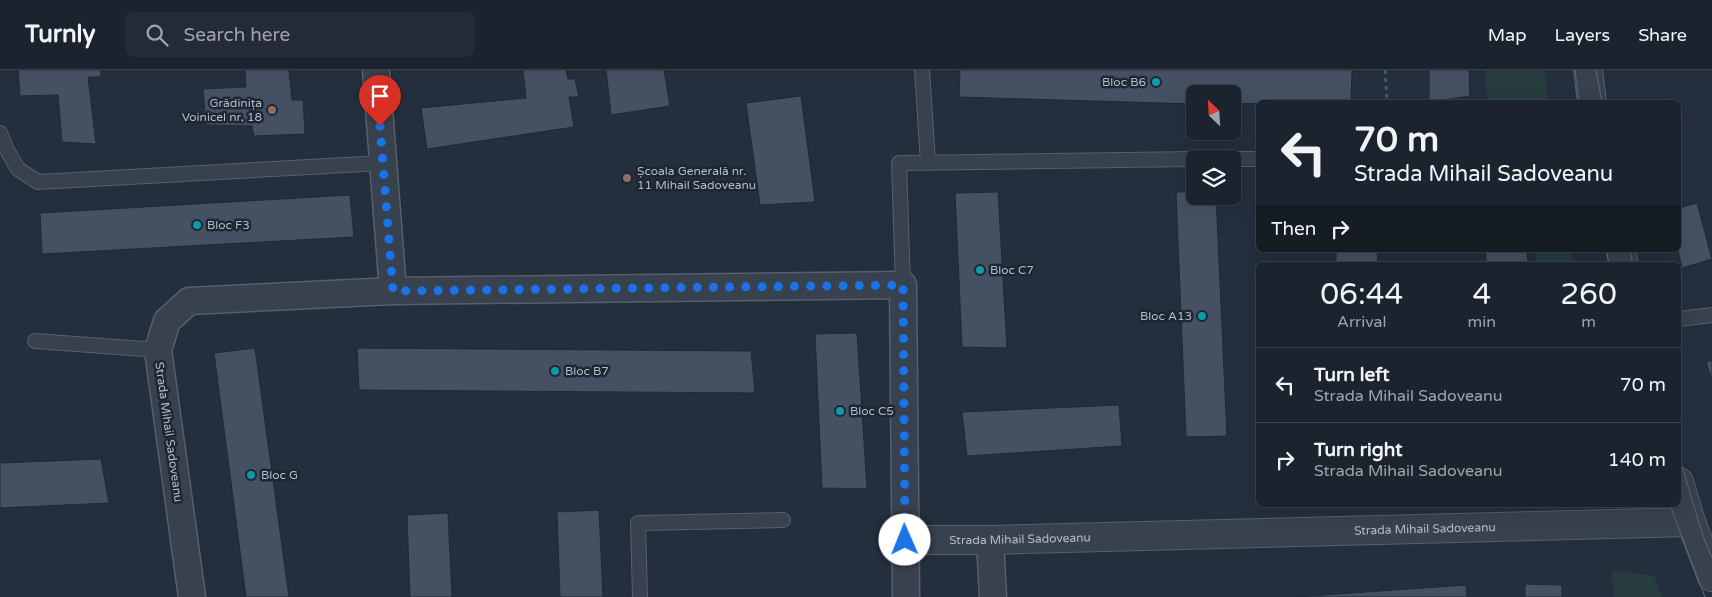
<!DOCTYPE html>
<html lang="en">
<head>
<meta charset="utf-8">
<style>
  :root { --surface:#1b232e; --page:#242b36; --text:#f1f3f6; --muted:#a0a4aa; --line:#39404a }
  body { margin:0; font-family:"Varela Round",sans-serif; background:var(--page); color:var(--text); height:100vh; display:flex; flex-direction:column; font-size:19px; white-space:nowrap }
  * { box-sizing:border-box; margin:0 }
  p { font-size:16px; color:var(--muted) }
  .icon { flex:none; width:28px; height:28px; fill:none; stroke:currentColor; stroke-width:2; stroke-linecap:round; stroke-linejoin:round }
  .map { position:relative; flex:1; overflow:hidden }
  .drawer { position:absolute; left:1256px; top:192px; width:425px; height:245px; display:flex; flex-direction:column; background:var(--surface); border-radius:8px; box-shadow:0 5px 20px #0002,0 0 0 1px var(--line) }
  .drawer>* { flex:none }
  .banner { position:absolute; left:1256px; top:30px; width:425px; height:152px; border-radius:8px; box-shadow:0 5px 20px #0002,0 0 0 1px var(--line); background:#1b232e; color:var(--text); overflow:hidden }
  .needle { width:32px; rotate:335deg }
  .controls { position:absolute; left:1186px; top:15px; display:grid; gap:10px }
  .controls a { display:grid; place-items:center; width:55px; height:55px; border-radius:8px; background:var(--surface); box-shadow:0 5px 20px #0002,0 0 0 1px var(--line); font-size:25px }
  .pin { position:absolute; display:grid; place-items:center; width:42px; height:42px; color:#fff; margin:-51px -21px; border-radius:50% 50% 50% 0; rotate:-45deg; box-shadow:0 0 5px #0007 }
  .pin .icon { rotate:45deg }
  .me { position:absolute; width:55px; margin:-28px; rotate:359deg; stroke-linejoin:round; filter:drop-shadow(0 0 4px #0008) }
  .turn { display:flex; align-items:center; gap:18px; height:105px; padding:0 15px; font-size:22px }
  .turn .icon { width:65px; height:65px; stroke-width:2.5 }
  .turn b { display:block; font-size:35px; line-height:42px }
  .then { display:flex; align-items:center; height:48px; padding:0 15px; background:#0003; gap:10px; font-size:19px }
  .eta { display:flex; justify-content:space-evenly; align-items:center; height:85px; text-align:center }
  .eta b { font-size:30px; font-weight:600; line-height:35px }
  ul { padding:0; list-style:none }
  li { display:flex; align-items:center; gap:15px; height:75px; padding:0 15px; border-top:1px solid var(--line) }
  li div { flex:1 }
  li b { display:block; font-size:19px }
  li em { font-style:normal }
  header { display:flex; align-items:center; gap:30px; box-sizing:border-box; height:70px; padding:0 25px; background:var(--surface); border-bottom:1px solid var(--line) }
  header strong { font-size:24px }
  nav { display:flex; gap:28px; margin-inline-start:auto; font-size:18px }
  .search { width:350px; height:45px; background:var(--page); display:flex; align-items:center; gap:12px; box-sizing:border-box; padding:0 18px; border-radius:8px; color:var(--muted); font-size:19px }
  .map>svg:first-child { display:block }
  .green { fill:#263c3f }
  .building { fill:#455162; stroke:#1f2835 }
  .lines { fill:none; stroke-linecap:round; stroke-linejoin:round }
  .service-casing { stroke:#565f6c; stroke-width:16 }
  .minor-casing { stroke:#565f6c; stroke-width:29 }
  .tertiary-casing { stroke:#565f6c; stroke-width:30 }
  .path { stroke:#44595c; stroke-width:3; stroke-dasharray:4 4; stroke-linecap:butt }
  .service { stroke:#38414e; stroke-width:14 }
  .minor { stroke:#38414e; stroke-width:26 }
  .tertiary { stroke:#38414e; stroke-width:28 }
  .tram { stroke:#5a6575; stroke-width:1 }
  .route { stroke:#1a73e8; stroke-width:9; stroke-dasharray:0 16.2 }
  .culture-dot { fill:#0f9aa8; stroke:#1d2633; stroke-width:2 }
  .education-dot { fill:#8d6e63; stroke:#1d2633; stroke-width:2 }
  .labels { text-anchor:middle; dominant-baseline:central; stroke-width:5; stroke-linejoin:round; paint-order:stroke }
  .poi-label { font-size:12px; fill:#b4bcc9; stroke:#1d2633; text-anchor:start }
  .street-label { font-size:12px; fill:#b4bcc9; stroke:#1d2633 }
</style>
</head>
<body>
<header>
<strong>Turnly</strong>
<div class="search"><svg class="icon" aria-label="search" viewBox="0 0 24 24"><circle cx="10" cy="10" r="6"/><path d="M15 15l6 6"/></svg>Search here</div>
<nav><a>Map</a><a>Layers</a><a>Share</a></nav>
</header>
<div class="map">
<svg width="1712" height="527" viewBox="0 0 1712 527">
  <rect width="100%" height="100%" fill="#242f3e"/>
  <g class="green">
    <path d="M1485 0H1545L1548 32H1487Z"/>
    <path d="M1535 180H1570L1573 195H1536Z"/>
    <path d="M1612 500 1654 506 1663 527H1613Z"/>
  </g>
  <g class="building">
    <path d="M18 0H101V7H88L96 74 62 72 58 25 20 26Z"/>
    <path d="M245 0H289L292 30H303L305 64 254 66 252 56 206 55 203 19 246 17Z"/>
    <path d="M523 0H566L568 9H575L579 27H569L574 57 427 79 421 38 526 28Z"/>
    <path d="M606 0H664L670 36 611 45Z"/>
    <path d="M960 0H1352L1351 32 1232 34V24H1195V34L959 27Z"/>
    <path d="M1429 0H1469L1470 26 1429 32Z"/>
    <path d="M801 26 815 132 760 135 746 33Z"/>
    <path d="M998 122 1007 278 962 277 955 123Z"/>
    <path d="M1176 122H1195V126H1216L1227 366 1186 367Z"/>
    <path d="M350 125 354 167 42 184 40 143Z"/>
    <path d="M1697 133 1712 189 1682 198 1678 180 1679 138Z"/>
    <path d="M1336 180H1377L1378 195H1336Z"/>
    <path d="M1486 180H1527L1528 195H1486Z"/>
    <path d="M857 263 867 419 822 418 815 264Z"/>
    <path d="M255 278 289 527H246L214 283Z"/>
    <path d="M357 278 751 281 755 323 359 320Z"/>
    <path d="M1712 290V310L1706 292Z"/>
    <path d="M1119 335 1122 376 967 386 962 342Z"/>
    <path d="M101 389 109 433 0 438V393Z"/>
    <path d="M599 440 603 527H560L557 442Z"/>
    <path d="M448 443 452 527H410L407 445Z"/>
    <path d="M1525 514 1562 515V527H1525Z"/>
    <path d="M1466 515 1467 527H1294Z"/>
  </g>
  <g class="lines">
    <g class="service-casing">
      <g id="service">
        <path d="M922 0 928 92"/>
        <path d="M0 63 7 80 18 99 38 112 382 93"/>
        <path d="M1232 89H1259"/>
        <path d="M903 215 899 93 1195 89"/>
        <path d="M1679 249 1712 245"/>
        <path d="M35 271 158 280"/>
        <path d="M640 527 638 453 783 450"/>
      </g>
    </g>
    <g class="minor-casing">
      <g id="minor">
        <path d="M376 0 393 221"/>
        <path d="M990 470 993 527"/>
        <path d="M192 527 158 280 167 251 189 231 393 221 903 215 906 527"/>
      </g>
    </g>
    <g class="tertiary-casing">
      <g id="tertiary">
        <path d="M1588 0 1592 32"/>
        <path d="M1621 180 1624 195"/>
        <path d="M1679 412 1691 452 1712 507"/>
        <path id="s1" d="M905 470H990L1691 452"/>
      </g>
    </g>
    <path class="path" d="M1385 0 1387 32"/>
    <use href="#service" class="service"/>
    <use href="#minor" class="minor"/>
    <use href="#tertiary" class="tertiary"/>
    <g class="tram">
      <path d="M1575 0 1579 32"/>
      <path d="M1596 0 1602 32"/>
      <path d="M1606 180 1609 195"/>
      <path d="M1630 180 1633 195"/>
      <path d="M1679 386 1703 466 1712 488"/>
      <path d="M1670 435 1705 527"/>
    </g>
  </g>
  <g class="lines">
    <path class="route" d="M380 56 393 221 903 215 905 470"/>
  </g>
  <g class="culture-dot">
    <circle cx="1156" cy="12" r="5"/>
    <circle cx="197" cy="155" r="5"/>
    <circle cx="980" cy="200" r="5"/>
    <circle cx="1202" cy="246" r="5"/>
    <circle cx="555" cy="301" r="5"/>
    <circle cx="840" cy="341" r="5"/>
    <circle cx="251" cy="405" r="5"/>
  </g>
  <g class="education-dot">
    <circle cx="272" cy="40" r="5"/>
    <circle cx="627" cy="108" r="5"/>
  </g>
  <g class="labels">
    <g class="poi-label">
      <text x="1146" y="12" text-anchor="end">Bloc B6</text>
      <text x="262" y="33" text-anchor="end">Grădinița<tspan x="262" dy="14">Voinicel nr. 18</tspan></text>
      <text x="637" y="101">Școala Generală nr.<tspan x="637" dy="14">11 Mihail Sadoveanu</tspan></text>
      <text x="207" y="155">Bloc F3</text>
      <text x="990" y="200">Bloc C7</text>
      <text x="1192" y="246" text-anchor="end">Bloc A13</text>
      <text x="565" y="301">Bloc B7</text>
      <text x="850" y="341">Bloc C5</text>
      <text x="261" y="405">Bloc G</text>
    </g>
    <g class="street-label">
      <text transform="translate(169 362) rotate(82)">Strada Mihail Sadoveanu</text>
      <text stroke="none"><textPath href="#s1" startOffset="520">Strada Mihail Sadoveanu</textPath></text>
      <text stroke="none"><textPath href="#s1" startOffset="115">Strada Mihail Sadoveanu</textPath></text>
    </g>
  </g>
</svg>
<div class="controls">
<a><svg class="needle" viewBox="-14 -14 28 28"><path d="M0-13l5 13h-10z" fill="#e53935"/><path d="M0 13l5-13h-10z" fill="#a0a4aa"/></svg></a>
<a><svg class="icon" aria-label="layers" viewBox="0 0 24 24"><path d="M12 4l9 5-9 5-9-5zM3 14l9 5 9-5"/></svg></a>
</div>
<div class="pin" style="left:380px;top:56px;background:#d93025"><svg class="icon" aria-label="arrive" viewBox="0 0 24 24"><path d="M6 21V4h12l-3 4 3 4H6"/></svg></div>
<svg class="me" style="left:905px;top:470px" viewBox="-20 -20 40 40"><circle r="19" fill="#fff"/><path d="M0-13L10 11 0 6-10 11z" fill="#1a73e8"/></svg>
<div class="banner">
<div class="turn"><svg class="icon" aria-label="left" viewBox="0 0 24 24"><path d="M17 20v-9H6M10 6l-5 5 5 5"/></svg><div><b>70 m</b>Strada Mihail Sadoveanu</div></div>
<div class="then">Then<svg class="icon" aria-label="right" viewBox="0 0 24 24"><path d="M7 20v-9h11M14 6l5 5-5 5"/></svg></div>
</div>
<section class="drawer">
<div class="eta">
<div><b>06:44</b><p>Arrival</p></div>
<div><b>4</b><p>min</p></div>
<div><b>260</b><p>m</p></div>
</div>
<ul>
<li><svg class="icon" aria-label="left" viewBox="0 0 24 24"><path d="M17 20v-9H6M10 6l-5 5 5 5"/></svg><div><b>Turn left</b><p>Strada Mihail Sadoveanu</p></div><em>70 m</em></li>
<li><svg class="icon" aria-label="right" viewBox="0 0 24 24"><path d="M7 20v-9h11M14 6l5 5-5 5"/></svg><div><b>Turn right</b><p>Strada Mihail Sadoveanu</p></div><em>140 m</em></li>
</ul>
</section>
</div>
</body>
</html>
